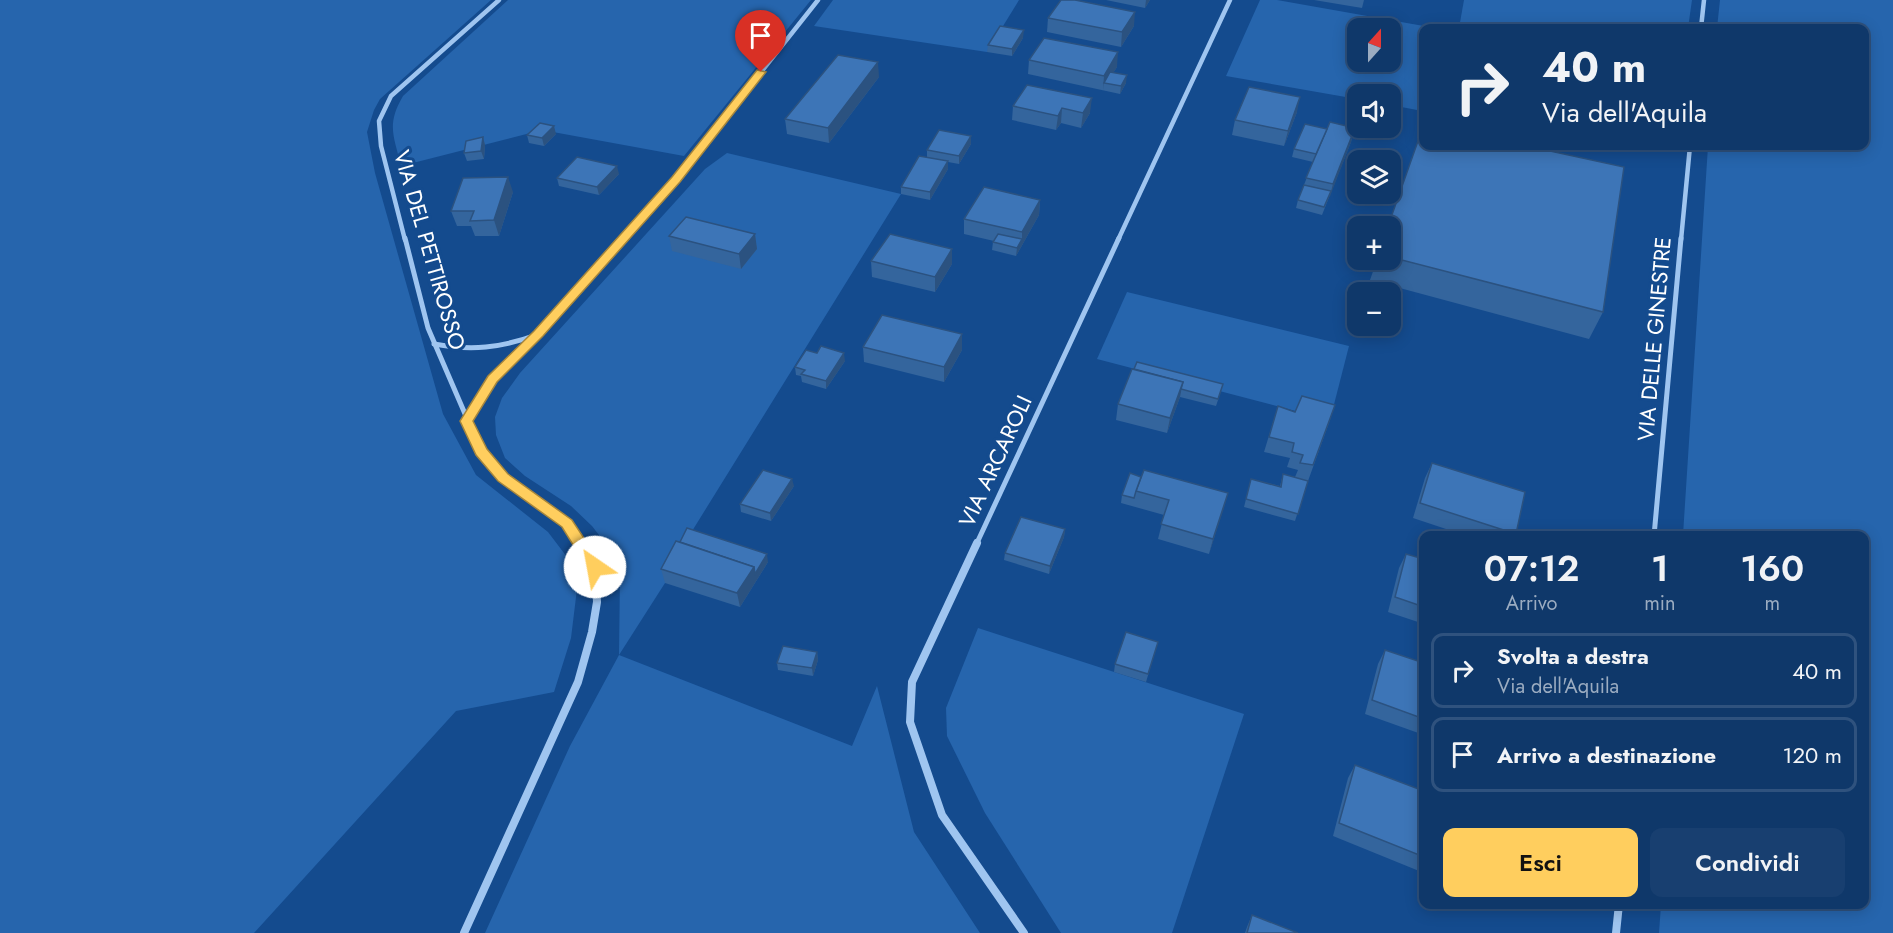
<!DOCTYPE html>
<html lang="it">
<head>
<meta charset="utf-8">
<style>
  :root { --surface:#0f386a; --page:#183f70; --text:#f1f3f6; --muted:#9bacc1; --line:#2f527e; --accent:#ffce5e }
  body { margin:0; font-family:Jost,sans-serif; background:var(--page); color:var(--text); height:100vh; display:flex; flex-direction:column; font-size:22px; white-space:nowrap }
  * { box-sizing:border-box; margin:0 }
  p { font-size:20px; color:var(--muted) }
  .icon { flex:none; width:33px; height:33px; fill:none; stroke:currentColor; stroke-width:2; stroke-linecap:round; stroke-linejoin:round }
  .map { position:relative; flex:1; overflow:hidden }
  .side { position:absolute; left:1419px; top:531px; width:450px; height:378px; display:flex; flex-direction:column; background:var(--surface); border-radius:12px; box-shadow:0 3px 15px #0003,0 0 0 2px var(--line) }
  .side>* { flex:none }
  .top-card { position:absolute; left:1419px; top:24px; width:450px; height:126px; border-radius:12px; box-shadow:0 3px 15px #0003,0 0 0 2px var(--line); background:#0f386a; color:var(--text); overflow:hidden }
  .needle { width:39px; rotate:21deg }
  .buttons { position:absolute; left:1347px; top:18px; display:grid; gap:12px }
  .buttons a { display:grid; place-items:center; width:54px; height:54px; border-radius:12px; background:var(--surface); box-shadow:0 3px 15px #0003,0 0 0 2px var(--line); font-size:30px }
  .pin { position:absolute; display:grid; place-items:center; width:51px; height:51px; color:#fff; margin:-62px -26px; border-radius:50% 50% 50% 0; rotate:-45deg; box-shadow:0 0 6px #0007 }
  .pin .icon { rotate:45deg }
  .me { position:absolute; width:66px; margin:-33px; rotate:327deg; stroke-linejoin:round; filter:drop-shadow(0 0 4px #0008) }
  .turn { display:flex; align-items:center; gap:21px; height:126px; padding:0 24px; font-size:27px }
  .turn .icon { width:78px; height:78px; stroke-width:2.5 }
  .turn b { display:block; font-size:42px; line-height:51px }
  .eta { display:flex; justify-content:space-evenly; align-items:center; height:102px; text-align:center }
  .eta b { font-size:36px; font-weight:600; line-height:42px }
  .button { display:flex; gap:12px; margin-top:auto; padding:12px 24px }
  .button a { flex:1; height:69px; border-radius:12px; background:var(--accent); color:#111; font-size:24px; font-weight:600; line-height:69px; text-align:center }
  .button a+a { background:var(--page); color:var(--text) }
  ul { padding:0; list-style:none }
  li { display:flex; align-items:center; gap:18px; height:75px; margin:0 12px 9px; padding:0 12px; border:3px solid var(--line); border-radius:12px }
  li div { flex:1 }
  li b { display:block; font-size:22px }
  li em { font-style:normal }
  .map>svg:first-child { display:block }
  .green { fill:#2665ad; fill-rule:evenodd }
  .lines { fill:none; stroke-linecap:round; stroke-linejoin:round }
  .street-far2 { stroke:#9fc5f0; stroke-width:4.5 }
  .street-far1 { stroke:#9fc5f0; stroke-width:5 }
  .street { stroke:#9fc5f0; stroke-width:8 }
  .wall { fill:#34659d }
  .shaded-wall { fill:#2b5280 }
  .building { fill:#3d75b7; stroke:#2b5280; stroke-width:1.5 }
  .route { fill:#ffce5e; stroke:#a6863d; stroke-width:1.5 }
  .labels { text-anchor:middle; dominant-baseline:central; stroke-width:6; stroke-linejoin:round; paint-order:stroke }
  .street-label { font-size:22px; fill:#fff; stroke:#144b8e }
</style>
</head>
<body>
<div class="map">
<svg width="1893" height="933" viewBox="0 0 1893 933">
  <rect width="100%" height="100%" fill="#144b8e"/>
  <g class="green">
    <path d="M0 0H491L380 99 374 110 367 132 375 173 443 414 476 475 548 532 567 557 577 589 571 638 554 692 456 711 254 933H0Z"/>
    <path d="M508 0H811L684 156 542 130 401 166C394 136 386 125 403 96Z"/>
    <path d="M833 0H1019L987 52 814 26Z"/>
    <path d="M1260 0H1277L1435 28H1424L1423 95 1417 110 1391 105 1390 94H1358L1357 99 1226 76ZM1390 28V62H1358V28Z"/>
    <path d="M1464 0H1692L1688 28H1459Z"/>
    <path d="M1720 0H1893V933H1659L1661 905 1864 904V536L1683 535 1708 146H1864V28H1717Z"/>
    <path d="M727 153 901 194 689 536 665 583 619 655 852 746 877 686 914 832 980 933H485L570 746 619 655 620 575 612 552 592 526 571 506 525 476 505 458 496 435 495 417 502 398 520 373 705 169Z"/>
    <path d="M1127 292 1349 346 1330 420 1097 359Z"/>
    <path d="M978 628 1244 714 1172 933H1061L985 813 947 736 946 708Z"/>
  </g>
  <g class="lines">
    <g class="street-far2">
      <path d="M1701 28 1704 0"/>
      <path d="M405 240 381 146 379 121 391 96 499 0"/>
      <path d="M622 240 676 180 818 0"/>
      <path d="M1118 240 1230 0"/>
      <path d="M1681 240 1690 146"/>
    </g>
    <g class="street-far1">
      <path d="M405 238 428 328 481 451 503 477 567 524 581 545"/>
      <path d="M434 344C471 351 501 348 536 335"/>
      <path d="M467 421 492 379 539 333 624 238"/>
      <path d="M1654 536 1681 238"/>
      <path d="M976 545 1119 238"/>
    </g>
    <g class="street">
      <path d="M977 543 912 682 910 722 942 815 1024 933"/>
      <path d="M464 933 578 682 592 632 597 602 595 567 580 543"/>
      <path d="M1616 933 1619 904"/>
    </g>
  </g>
  <g class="wall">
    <path d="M1106 0H1150L1145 8Z"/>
    <path d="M1314 0H1364L1362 8Z"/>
    <path d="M1048 18 1134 26 1121 47 1047 32Z"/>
    <path d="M1023 38 1012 56 987 52 988 45Z"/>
    <path d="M1029 60 1117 67 1113 73 1126 83 1120 94 1028 74Z"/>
    <path d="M879 77 829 143 787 134 785 119Z"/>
    <path d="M1027 85 1090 113 1081 128 1061 123 1056 130 1012 120 1013 106Z"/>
    <path d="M1297 112 1284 146 1232 135 1235 120Z"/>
    <path d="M1355 128 1351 142 1322 215 1296 208 1298 200 1313 162 1292 157 1294 149 1327 129Z"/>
    <path d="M556 134 544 146 529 143 527 135Z"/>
    <path d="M971 136V144L959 164 948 162V169L930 200 901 194V187L927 157V150Z"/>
    <path d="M483 137 485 145 484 159 467 161 464 153Z"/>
    <path d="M619 174 599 195 559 186 557 178Z"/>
    <path d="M513 192 499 236H475L471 226H457L451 211Z"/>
    <path d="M1040 200 1039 215 1016 256 992 250 993 242 994 241 964 234V219Z"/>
    <path d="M1390 226 1603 312 1589 339 1370 280 1377 260H1390Z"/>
    <path d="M755 234 757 249 741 269 672 251 669 236Z"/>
    <path d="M871 261 952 264 935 292 872 277Z"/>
    <path d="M962 334V350L944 382 864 362 863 347Z"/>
    <path d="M845 361 826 389 802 382 801 376 796 375 795 367Z"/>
    <path d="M1132 369 1221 391 1216 406 1180 397 1167 433 1116 420 1118 404Z"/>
    <path d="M1278 406 1295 412 1330 420 1308 481 1295 521 1244 507 1251 479 1280 486 1283 474 1295 477 1298 470 1287 467 1290 458 1264 452Z"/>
    <path d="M1432 463 1516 534 1515 536H1467L1413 518 1425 478Z"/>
    <path d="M1141 477 1228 493 1209 554 1158 539 1164 515 1121 503 1122 495Z"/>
    <path d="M794 486 771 521 741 512 740 504Z"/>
    <path d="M1065 529 1064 537 1049 574 1004 560 1005 553Z"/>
    <path d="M1406 554 1424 559V624L1388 612 1399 568Z"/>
    <path d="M768 562 740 607 665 583 661 569Z"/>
    <path d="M1158 642 1146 682 1114 672 1115 664Z"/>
    <path d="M1385 650 1424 663V735L1365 714 1378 664Z"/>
    <path d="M817 652 818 660 813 676 778 670 777 663Z"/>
    <path d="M1355 765 1424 791V873L1333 836 1348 778Z"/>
    <path d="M1252 915 1298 933H1245L1247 927Z"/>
  </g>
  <g class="shaded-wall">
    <path d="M1146 0H1150L1145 8Z"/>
    <path d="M1135 12 1134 26 1121 47 1122 32Z"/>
    <path d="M1024 30 1023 38 1012 56V49Z"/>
    <path d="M1118 52 1117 67 1107 83H1104L1103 90 1104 76Z"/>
    <path d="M878 62 879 77 829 143 828 128Z"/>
    <path d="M1127 75 1126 83 1120 94 1121 86Z"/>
    <path d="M1300 97 1297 112 1284 146 1288 131Z"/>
    <path d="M1092 98 1090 113 1081 128 1083 113Z"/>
    <path d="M1062 108 1061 123 1056 130 1058 116Z"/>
    <path d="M554 126 556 134 544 146 542 138Z"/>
    <path d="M1355 128 1351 142 1329 199 1333 184Z"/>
    <path d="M971 136V144L959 164V156Z"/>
    <path d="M483 137 485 145 484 159 481 151Z"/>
    <path d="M948 161V169L930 200V192Z"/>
    <path d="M617 166 619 174 599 195 597 187Z"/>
    <path d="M508 177 513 192 499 236 494 220Z"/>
    <path d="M1040 200 1039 215 1016 256 1017 248 1022 239V232Z"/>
    <path d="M755 234 757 249 741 269 739 254Z"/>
    <path d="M952 249V264L935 292V277Z"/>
    <path d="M962 334V350L944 382V367Z"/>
    <path d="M844 353 845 361 826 389V381Z"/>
    <path d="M1183 382 1180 397 1167 433 1170 418Z"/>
    <path d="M792 479 794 486 771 521 770 513Z"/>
    <path d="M1228 493 1224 508 1209 554 1213 539Z"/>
    <path d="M1065 529 1064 537 1049 574 1050 566Z"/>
    <path d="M767 554 768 562 740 607 737 593 754 567Z"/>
    <path d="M817 652 818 660 813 676 812 668Z"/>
  </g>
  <g class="building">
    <path d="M1061 0H1075L1135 12 1122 32 1048 18Z"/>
    <path d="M1000 26 1024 30 1012 49 988 45Z"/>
    <path d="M1044 38 1118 52 1104 76 1029 60Z"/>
    <path d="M838 55 878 62 828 128 785 119Z"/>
    <path d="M1110 72 1127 75 1121 86 1104 83Z"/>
    <path d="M1027 85 1092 98 1083 113 1062 108 1058 116 1013 106Z"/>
    <path d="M1249 87 1300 97 1288 131 1235 120Z"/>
    <path d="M1330 122 1355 128 1333 184 1306 178Z"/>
    <path d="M540 123 554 126 542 138 527 135Z"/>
    <path d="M1305 124 1327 129 1316 154 1294 149Z"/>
    <path d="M1424 124V146H1527L1624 167 1603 312 1390 257V226H1388Z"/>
    <path d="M939 130 971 136 959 156 927 150Z"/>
    <path d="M483 137 481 151 464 153 466 141Z"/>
    <path d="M919 156 948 161 930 192 901 187Z"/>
    <path d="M577 157 617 166 597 187 557 178Z"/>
    <path d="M508 177 494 220 470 221 474 211H451L463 178Z"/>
    <path d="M1304 185 1331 191 1324 207 1298 200Z"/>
    <path d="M984 187 1040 200 1022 232 964 219Z"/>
    <path d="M686 217 755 234 739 254 669 236Z"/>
    <path d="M890 234 952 249 935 277 871 261Z"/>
    <path d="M998 234 1022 239 1017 248 993 242Z"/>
    <path d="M882 315 962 334 944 367 863 347Z"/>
    <path d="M821 346 844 353 826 381 801 374 805 370 795 367 806 350 817 353Z"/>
    <path d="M1137 362 1223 384 1218 399 1181 389 1183 382 1134 369Z"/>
    <path d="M1132 369 1183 382 1170 418 1118 404Z"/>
    <path d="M1302 396 1335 405 1313 465 1300 463 1303 455 1292 452 1294 443 1269 437 1278 406 1295 412Z"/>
    <path d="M1432 463 1525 492 1516 534 1420 503Z"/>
    <path d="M763 470 792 479 770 513 740 504Z"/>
    <path d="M1144 470 1228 493 1213 539 1161 524 1169 500 1136 491Z"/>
    <path d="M1130 473 1141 477 1136 491 1134 498 1122 495Z"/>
    <path d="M1283 474 1308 481 1298 514 1246 499 1251 479 1281 487Z"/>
    <path d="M1021 517 1065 529 1050 566 1005 553Z"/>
    <path d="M687 528 767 554 755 574 754 567 680 542Z"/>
    <path d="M676 541 754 567 737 593 661 569Z"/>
    <path d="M1406 554 1424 559V607L1395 597Z"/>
    <path d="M1126 632 1158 642 1148 674 1115 664Z"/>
    <path d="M783 646 817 652 812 668 777 663Z"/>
    <path d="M1385 650 1424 663V719L1372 700Z"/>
    <path d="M1355 765 1424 791V857L1339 823Z"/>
    <path d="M1252 915 1298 933H1247Z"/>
  </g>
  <path class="route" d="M757 70 766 72 680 182 543 336 497 382 473 421 487 449 508 474 572 520 603 567 600 572H590L562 527 498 481 476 455 460 421 488 376 534 331 672 177Z"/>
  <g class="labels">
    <g class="street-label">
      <text transform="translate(430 250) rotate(74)">VIA DEL PETTIROSSO</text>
      <text transform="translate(1654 339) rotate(-85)">VIA DELLE GINESTRE</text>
      <text transform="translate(995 461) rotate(-65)">VIA ARCAROLI</text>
    </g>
  </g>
</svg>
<div class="buttons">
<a><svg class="needle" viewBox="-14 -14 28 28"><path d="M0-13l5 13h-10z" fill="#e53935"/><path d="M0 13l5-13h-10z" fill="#9bacc1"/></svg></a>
<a><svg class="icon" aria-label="sound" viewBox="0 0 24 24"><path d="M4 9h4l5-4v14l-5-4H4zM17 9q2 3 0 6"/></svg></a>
<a><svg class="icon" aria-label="layers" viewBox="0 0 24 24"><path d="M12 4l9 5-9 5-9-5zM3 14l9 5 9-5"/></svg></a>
<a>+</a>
<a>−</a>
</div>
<div class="pin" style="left:761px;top:72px;background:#d93025"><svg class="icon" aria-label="arrive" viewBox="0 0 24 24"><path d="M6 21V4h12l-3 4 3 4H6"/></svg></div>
<svg class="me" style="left:595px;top:567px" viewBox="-20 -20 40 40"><circle r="19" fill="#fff"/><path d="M0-13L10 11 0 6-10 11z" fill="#ffce5e"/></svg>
<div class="top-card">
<div class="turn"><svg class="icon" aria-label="right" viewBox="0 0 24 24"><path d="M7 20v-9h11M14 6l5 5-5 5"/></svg><div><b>40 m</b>Via dell'Aquila</div></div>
</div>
<section class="side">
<div class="eta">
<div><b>07:12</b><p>Arrivo</p></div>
<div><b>1</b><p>min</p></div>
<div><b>160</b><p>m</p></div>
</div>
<ul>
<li><svg class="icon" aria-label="right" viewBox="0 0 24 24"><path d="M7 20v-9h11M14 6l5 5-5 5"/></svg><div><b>Svolta a destra</b><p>Via dell'Aquila</p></div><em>40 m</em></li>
<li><svg class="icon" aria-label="arrive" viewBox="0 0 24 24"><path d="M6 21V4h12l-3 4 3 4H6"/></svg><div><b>Arrivo a destinazione</b></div><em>120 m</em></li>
</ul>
<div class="button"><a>Esci</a><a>Condividi</a></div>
</section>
</div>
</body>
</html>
